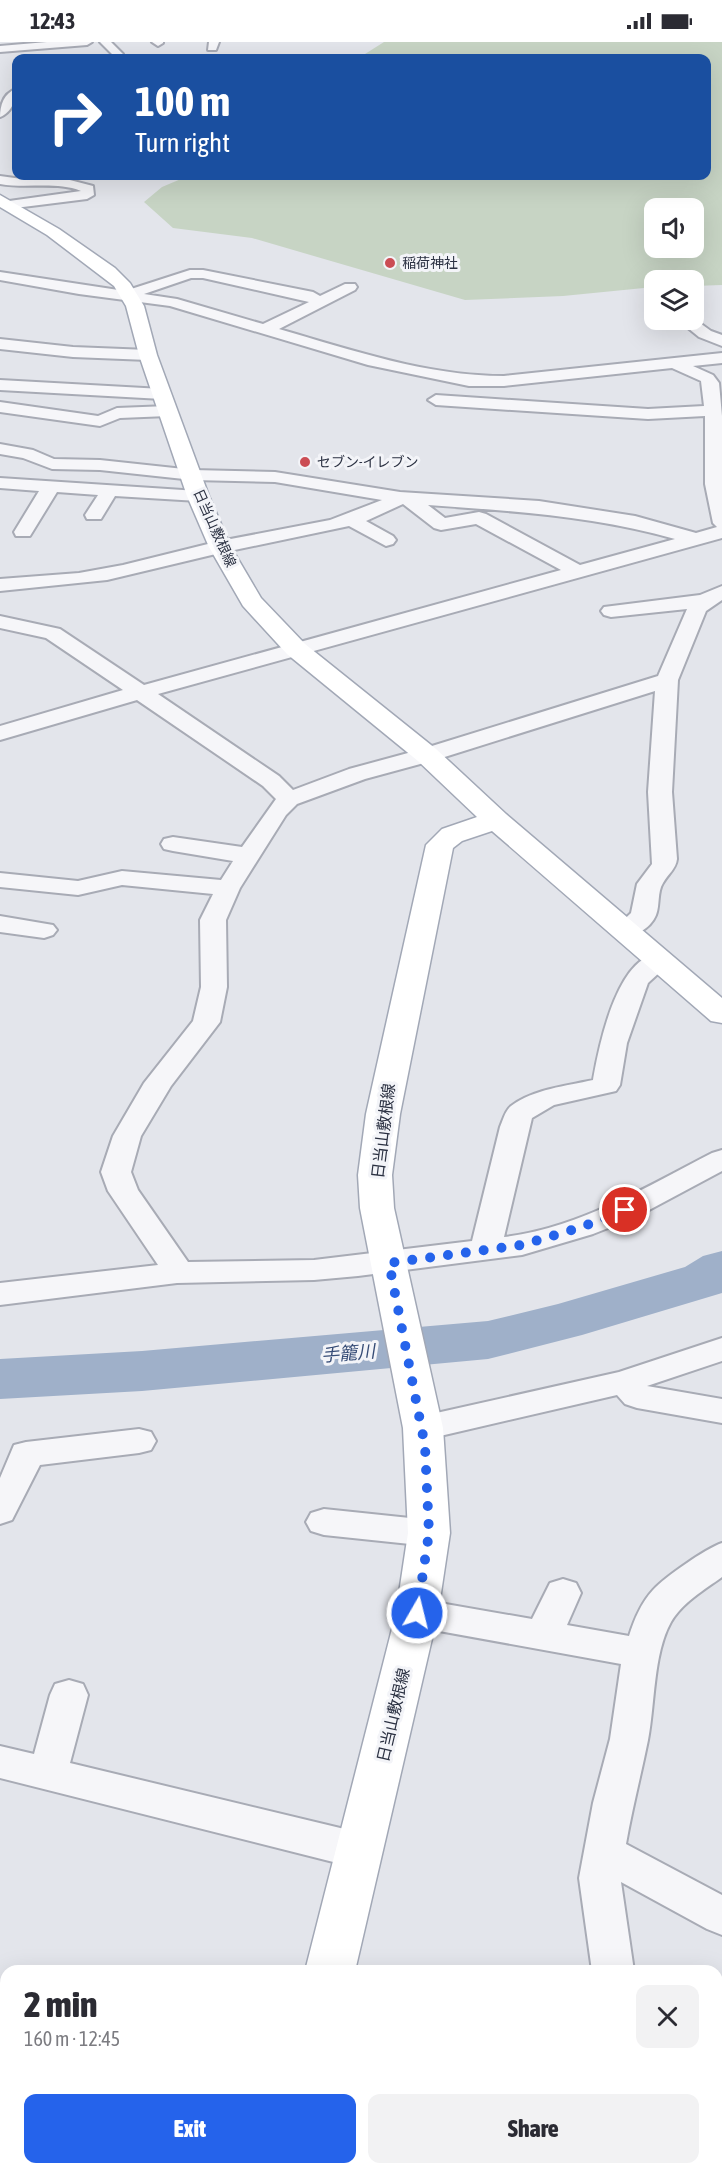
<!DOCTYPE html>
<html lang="en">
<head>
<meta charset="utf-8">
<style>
  :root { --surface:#fff; --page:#f2f2f3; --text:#2b2b33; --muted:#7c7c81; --accent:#2563eb }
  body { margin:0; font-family:"Asap Condensed","Noto Sans JP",sans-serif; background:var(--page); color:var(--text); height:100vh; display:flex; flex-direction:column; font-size:22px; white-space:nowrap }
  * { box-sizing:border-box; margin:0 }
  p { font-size:20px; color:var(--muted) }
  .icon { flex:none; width:33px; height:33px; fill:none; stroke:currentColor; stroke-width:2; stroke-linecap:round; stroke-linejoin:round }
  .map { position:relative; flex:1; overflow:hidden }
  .side { position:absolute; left:0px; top:1923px; width:723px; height:210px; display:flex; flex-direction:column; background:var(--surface); border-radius:18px 18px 0 0; box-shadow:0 6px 24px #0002 }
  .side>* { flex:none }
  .top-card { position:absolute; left:12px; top:12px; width:699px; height:126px; border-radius:12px; box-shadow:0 6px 24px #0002; background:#1a4fa0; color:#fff; overflow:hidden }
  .buttons { position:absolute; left:644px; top:156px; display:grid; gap:12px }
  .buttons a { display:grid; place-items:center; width:60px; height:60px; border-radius:12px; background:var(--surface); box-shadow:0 6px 24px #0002; font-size:30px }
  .pin { position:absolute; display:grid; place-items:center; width:51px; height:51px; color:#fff; margin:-26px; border:3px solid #fff; border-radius:50%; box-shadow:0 2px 6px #0007 }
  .me { position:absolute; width:66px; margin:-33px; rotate:8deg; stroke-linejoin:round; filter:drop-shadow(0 0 4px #0008) }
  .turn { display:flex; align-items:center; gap:21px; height:126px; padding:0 24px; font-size:27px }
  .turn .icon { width:78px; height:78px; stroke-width:2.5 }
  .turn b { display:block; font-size:42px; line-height:51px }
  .round { display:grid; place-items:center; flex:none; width:63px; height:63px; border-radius:12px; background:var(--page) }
  .summary { display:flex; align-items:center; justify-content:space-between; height:102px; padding:0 24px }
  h1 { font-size:36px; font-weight:800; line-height:45px }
  .action { display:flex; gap:12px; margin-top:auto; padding:12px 24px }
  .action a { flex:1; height:69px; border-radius:12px; background:var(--accent); color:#fff; font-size:24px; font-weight:800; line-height:69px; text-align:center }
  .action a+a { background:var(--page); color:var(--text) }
  .status { display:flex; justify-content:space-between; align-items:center; height:42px; padding:0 30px; background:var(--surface); direction:ltr }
  .status svg { height:16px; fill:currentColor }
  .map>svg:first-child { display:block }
  .green { fill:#c7d4c4; fill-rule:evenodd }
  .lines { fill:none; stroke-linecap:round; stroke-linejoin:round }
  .river { fill:#9fb0c9; fill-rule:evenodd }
  .minor-casing { stroke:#a8abb5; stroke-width:4 }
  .major-casing { stroke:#a2a8b6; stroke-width:3 }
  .minor { fill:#f6f6f9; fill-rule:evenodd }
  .major { fill:#fff; fill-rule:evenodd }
  .route { stroke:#2563eb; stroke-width:10; stroke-dasharray:0 18 }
  .poi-dot { fill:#cb4d54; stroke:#f3f4f8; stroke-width:2 }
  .labels { text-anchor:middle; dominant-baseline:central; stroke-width:6; stroke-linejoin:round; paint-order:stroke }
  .far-poi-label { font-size:14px; fill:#2b3142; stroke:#f3f4f8; text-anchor:start }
  .far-street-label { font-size:14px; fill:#2b3142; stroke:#f3f4f8 }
  .street-label { font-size:16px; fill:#2b3142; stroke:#f3f4f8 }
  .water-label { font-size:18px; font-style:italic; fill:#364c76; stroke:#f3f4f8 }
</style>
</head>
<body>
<div class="status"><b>12:43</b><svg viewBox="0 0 49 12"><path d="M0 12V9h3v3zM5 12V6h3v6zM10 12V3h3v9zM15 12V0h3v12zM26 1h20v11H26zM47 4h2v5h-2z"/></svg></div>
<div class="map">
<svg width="722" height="2133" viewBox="0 0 722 2133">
  <rect width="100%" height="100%" fill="#e3e5eb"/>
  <path class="green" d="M384 0H722V243L693 244V238H654V245L563 254 465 258 252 196 173 186 144 160 162 145 188 134H706V16H280L365 12ZM654 166H693V206H654Z"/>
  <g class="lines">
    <path class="river" d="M722 1209V1251L582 1293 488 1317 142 1349 0 1357V1317L142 1309 488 1279 558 1262 685 1225 703 1214Z"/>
    <g class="minor-casing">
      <g id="minor">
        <path d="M47 0H92L87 3 0 10V4Z"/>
        <path d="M100 0H111L123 12 120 16H110L112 12Z"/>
        <path d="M152 0H163V1L158 4Z"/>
        <path d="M209 0H219L216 8H208Z"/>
        <path d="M16 47C17 57 11 71 0 75 0 63 4 51 16 47Z"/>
        <path d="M0 134 22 137H66L93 144 94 153 87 157 7 167 0 163 2 160 81 149C55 139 27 147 0 142Z"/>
        <path d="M190 228H203L313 250 320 254 345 242H355L357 245 355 248 279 287C352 308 427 334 504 334L722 311V321L693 324 713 333 719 341 722 374V496L158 652 279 734 293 748 349 727 419 708 658 634 687 567 611 575 604 573 601 569 604 565 700 553 722 544V558L706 569 678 638 672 750 677 817C676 827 668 832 663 841 657 850 660 863 656 873 650 888 631 897 617 893L613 888 631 871 637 842 652 822 648 750 655 649 435 718 365 737 297 762 286 773 240 846 226 878 227 945 220 980 171 1044 141 1094 131 1130 138 1148 188 1220 314 1218 472 1199 500 1085C503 1078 505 1069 511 1064 534 1047 566 1044 593 1038 599 1004 619 901 668 913L672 919 648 941 627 1001 620 1043 616 1049 554 1063 532 1076 504 1195C579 1186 646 1145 712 1111L722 1108V1129L636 1175 593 1192 522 1213 358 1234 314 1238 177 1241 0 1263V1241L158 1223 108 1149 101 1130 113 1094 144 1041 193 979 201 945 200 878 213 852 122 843 78 853 0 845V831L78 839 122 829 221 838 233 819 173 809 164 807 161 802 164 797 173 795 242 805 276 757 263 744 137 658 0 698V684L123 648 46 596 0 586V574L60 587 144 643 561 528 476 482 441 488 434 486 403 462 366 479 393 494 396 498 393 502 386 504 349 484 220 511 107 538 0 549V537L79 531 123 523 220 499 330 478 382 458 275 440 193 438 100 428 52 427 23 416 0 412V402L33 408 54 417 100 418 193 428 275 430 400 450 539 459 635 474 696 491 717 485 713 481 705 442V374L648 377 436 363 428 358 436 353 648 367 704 364 701 339 672 326 504 344H469L368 323 170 264 79 252 0 238V230L125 249ZM191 236H203L309 260 263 282 177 257 144 252ZM428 463C512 469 594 474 675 497L580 523 486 472 479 470 445 476Z"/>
        <path d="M693 276 711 289 722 293V304L699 295 678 278Z"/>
        <path d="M0 297 73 305 148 308 156 313 148 318 73 315 0 307Z"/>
        <path d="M0 338 162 347 170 352 162 357 0 348Z"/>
        <path d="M0 360 98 374 117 366 168 364 174 365 176 369 174 373 168 374 120 376 100 384 0 370Z"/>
        <path d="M0 436 198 449 204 450 207 454 204 458 198 459 115 454 101 477H87L85 473 98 453 57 450 30 494H16L14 490 39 449 0 446Z"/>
        <path d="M0 874 53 883 57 888 53 893 44 896 0 890Z"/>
        <path d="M722 1296V1319L647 1344 722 1357V1381L637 1366 625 1362 617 1353 423 1398 411 1395 406 1386 411 1377 423 1374 619 1330Z"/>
        <path d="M139 1387 151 1390 156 1399 151 1408 139 1411 40 1423 12 1478 0 1482V1436L14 1403 26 1400Z"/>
        <path d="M324 1467 429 1478 442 1482 447 1491 442 1500 429 1504 324 1493 311 1489 306 1480 311 1471Z"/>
        <path d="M722 1501V1535C704 1548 682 1561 671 1580 653 1612 655 1663 648 1698 641 1733 632 1767 626 1802L722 1853V1893L707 1887 621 1840 634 1929H592L579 1836 593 1761 610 1697 621 1622 417 1585 404 1581 399 1571 404 1561 417 1557 532 1577 550 1541 563 1537 576 1541 581 1551 567 1583 629 1594C634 1578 641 1561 653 1548 665 1535 705 1507 722 1501Z"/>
        <path d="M69 1638 83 1642 88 1653 70 1721 361 1791 375 1797 381 1809 375 1821 361 1827 0 1736V1704L34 1712 50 1653 55 1642Z"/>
        <path d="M596 2127H643L641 2133H594Z"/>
      </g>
    </g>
    <g class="major-casing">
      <g id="major">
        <path d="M0 153 59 187 115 226 130 241 144 264 157 313 209 454 231 505 261 556 305 602 436 707 506 772 722 956V981L711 979 492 789 462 799 453 806 400 1072 392 1133 394 1166 443 1386 450 1491 438 1571 355 1929H305L396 1571 408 1491 403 1386 360 1166 358 1133 366 1072 426 803 442 787 477 775 418 719 287 612 243 564 209 505 187 454 139 313 126 264 114 244 47 193 0 165Z"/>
        <path d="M253 2127H307L305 2133H251Z"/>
      </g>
    </g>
    <use href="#minor" class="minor"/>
    <use href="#major" class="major"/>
  </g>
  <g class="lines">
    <path class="route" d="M417 1571 429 1491 425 1404 389 1221 522 1203 582 1185 625 1168"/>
  </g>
  <g class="poi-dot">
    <circle cx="390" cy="221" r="6"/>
    <circle cx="305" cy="420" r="6"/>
  </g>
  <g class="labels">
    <g class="far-poi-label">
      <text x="402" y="221">稲荷神社</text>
      <text x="317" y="420">セブン-イレブン</text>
    </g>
    <g class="far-street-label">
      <text transform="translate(215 486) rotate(66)">日当山敷根線</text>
    </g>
    <g class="street-label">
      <text transform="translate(383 1089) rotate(-83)">日当山敷根線</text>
      <text transform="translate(393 1673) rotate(-77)">日当山敷根線</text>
    </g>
    <g class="water-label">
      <text transform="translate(348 1311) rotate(-5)">手籠川</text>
    </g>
  </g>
</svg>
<div class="buttons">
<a><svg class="icon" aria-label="sound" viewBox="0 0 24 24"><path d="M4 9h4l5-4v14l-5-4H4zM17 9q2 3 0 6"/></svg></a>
<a><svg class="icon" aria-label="layers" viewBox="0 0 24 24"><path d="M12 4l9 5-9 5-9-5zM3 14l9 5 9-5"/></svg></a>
</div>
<div class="pin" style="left:625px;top:1168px;background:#d93025"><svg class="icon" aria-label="arrive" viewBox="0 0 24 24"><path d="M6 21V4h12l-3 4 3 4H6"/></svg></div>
<svg class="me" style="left:417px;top:1571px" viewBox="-20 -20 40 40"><circle r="17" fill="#2563eb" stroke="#fff" stroke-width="3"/><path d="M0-11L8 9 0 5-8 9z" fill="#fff"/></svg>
<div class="top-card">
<div class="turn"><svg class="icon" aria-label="right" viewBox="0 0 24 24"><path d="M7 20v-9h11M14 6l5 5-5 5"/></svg><div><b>100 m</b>Turn right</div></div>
</div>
<section class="side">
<div class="summary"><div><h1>2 min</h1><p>160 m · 12:45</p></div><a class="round"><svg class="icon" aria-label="close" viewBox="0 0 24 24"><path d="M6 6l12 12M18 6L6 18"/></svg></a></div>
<div class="action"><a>Exit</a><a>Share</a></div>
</section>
</div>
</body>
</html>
